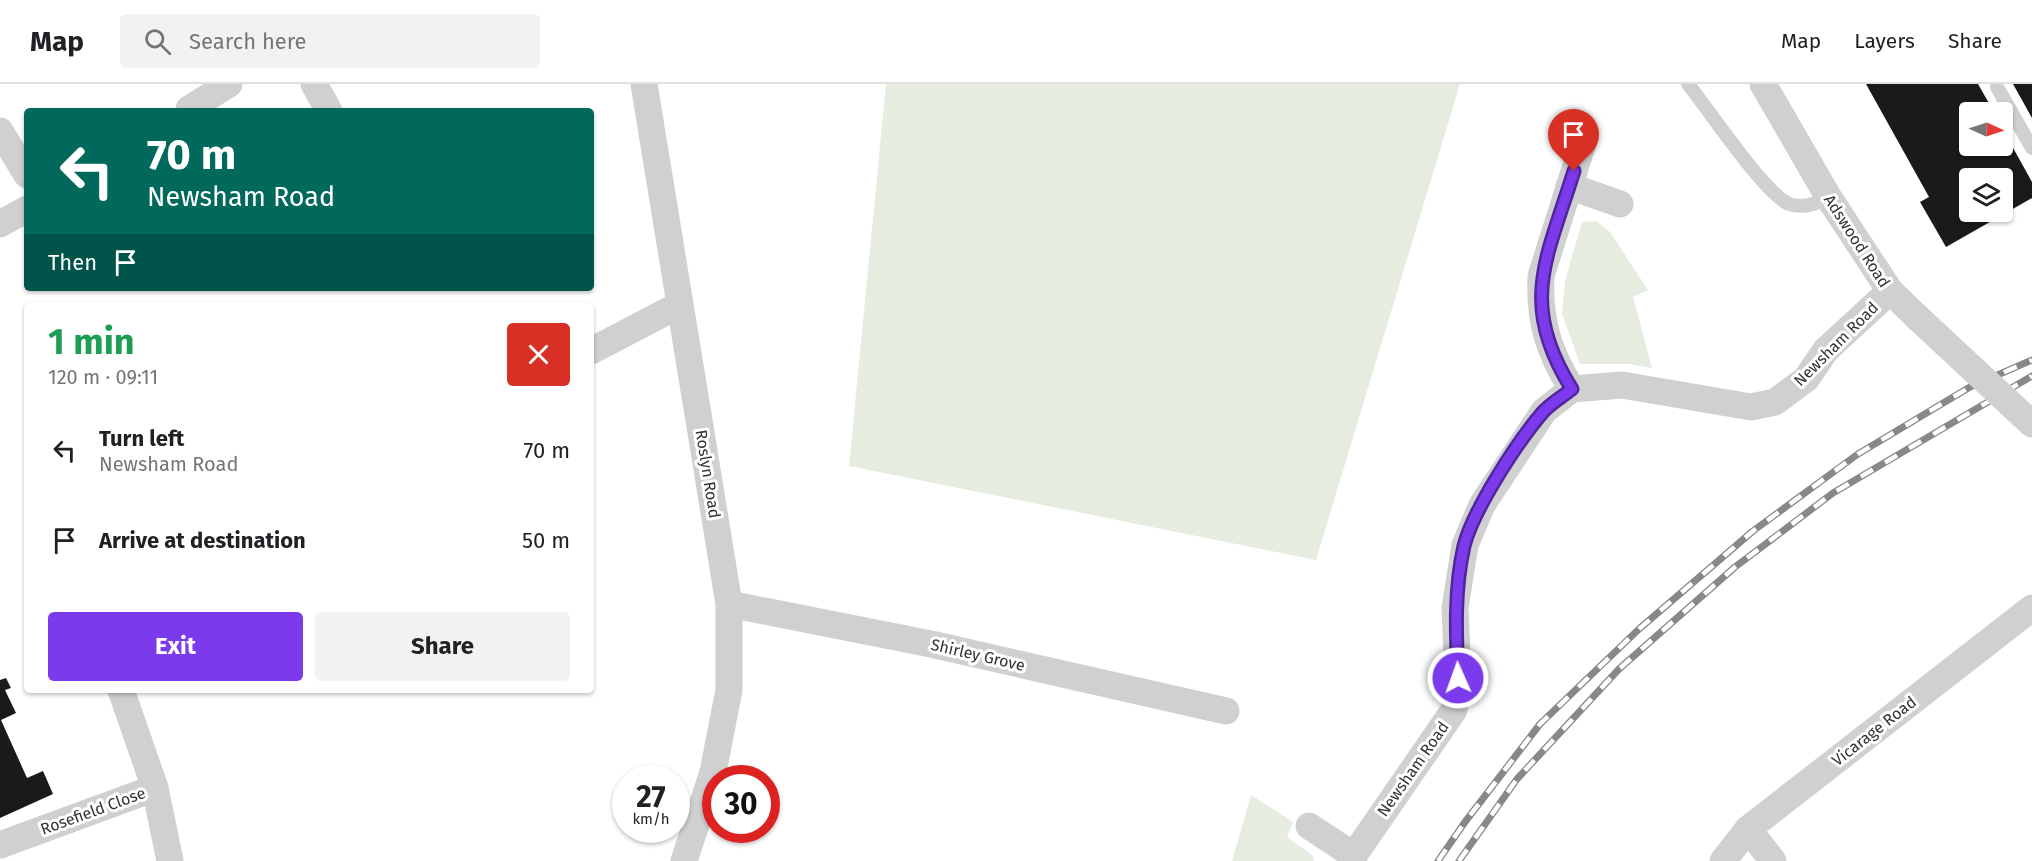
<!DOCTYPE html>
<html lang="en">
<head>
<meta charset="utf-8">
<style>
  :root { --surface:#fff; --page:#f2f2f2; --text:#202124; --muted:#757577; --line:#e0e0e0; --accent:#7c3aed }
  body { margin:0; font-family:"Fira Sans",sans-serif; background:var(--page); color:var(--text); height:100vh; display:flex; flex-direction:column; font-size:22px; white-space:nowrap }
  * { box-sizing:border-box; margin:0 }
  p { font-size:20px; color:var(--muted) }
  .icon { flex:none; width:33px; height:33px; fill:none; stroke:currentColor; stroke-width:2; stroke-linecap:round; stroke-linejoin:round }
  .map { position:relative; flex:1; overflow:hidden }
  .drawer { position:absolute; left:24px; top:219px; width:570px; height:390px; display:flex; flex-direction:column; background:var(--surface); border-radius:6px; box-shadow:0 2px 4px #0004 }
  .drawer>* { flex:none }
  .guide { position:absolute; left:24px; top:24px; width:570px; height:183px; border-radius:6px; box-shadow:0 2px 4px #0004; background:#00695c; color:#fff; overflow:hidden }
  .needle { width:39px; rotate:93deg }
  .buttons { position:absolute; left:1959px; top:18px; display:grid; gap:12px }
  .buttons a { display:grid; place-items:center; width:54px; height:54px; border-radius:6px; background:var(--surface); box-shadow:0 2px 4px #0004; font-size:30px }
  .speed { position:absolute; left:612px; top:681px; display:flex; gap:12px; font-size:30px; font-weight:700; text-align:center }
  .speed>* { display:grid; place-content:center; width:78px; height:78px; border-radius:50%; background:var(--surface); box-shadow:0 2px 4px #0004; line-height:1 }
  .speed small { font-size:15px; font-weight:400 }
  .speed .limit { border:9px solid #d22; background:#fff; color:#111 }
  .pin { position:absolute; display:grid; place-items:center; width:51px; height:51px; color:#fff; margin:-62px -26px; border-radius:50% 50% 50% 0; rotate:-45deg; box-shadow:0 0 6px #0007 }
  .pin .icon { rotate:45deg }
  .me { position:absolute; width:66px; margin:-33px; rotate:358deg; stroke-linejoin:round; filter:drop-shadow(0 0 4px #0008) }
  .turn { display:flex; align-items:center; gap:21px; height:126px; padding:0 24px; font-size:27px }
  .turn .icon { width:78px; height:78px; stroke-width:2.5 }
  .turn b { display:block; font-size:42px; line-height:51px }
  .then { display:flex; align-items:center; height:57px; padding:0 24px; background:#0003; gap:12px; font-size:22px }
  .round { display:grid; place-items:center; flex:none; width:63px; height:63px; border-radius:6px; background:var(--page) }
  .summary { display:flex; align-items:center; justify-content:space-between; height:102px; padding:0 24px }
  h1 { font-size:36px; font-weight:700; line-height:45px; color:#1e9e55 }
  .primary-button { display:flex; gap:12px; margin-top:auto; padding:12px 24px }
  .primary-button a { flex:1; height:69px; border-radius:6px; background:var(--accent); color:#fff; font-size:24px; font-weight:700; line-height:69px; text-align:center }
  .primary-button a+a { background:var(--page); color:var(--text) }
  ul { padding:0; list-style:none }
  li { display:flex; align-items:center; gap:18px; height:90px; padding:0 24px }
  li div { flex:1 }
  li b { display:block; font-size:22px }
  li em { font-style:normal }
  header { display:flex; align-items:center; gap:36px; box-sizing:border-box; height:84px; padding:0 30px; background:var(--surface); border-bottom:2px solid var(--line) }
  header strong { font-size:28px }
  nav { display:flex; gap:33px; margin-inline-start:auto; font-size:21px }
  .search { width:420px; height:54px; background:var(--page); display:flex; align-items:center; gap:15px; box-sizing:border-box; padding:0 21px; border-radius:6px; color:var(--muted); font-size:22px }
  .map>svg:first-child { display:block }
  .green { fill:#e6ecdf }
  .building { fill:#1a1a1a; fill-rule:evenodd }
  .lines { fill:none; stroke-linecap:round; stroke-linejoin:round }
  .service { stroke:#d0d0d0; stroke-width:14 }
  .minor { stroke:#d0d0d0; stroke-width:27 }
  .rail-casing { stroke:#888; stroke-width:7 }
  .rail { stroke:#fff; stroke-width:4.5; stroke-dasharray:14; stroke-linecap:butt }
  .minor-bridge { stroke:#d0d0d0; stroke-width:27 }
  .route-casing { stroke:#51269a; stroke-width:15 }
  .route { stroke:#7c3aed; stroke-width:10 }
  .labels { text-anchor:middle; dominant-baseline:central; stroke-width:6; stroke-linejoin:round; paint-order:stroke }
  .street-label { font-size:16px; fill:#333; stroke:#fff }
</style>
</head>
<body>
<header>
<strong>Map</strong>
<div class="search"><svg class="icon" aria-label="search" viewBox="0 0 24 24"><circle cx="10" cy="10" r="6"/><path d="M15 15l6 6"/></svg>Search here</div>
<nav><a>Map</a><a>Layers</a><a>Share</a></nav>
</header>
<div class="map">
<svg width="2032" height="777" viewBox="0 0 2032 777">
  <rect width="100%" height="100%" fill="#fff"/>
  <g class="green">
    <path d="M886 0H1460L1316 476 849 382Z"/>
    <path d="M1596 137 1610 148 1648 206 1633 213 1652 284 1629 280H1580L1562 230 1565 197 1582 138Z"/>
    <path d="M1251 711 1293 738 1287 753 1313 772 1314 777H1232Z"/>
  </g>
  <g class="building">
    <path d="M1866 0H1978L1994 28H1970V62H2002V44L2032 98V114L1946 163 1920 118 1929 113ZM1970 94H2002V128H1970Z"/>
    <path d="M2013 0H2032V34Z"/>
    <path d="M6 594 11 604 5 606 16 629 1 636 27 694 43 687 53 710 0 734V596Z"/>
  </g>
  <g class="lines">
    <g class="service">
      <path d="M1688 0C1708 25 1765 110 1789 120 1803 125 1817 119 1829 114"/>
      <path d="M1997 3 2032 64"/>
    </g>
    <g class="minor">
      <path d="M314 0 329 27"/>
      <path d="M644 0 729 520V606L713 688 684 777"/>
      <path d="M1763 0 1829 114 1890 207 1918 234"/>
      <path d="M189 25 229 0"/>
      <path d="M0 47 27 91"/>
      <path d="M1569 102 1620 120"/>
      <path d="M0 140 27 125"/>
      <path d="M591 267 679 221"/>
      <path d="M1572 305C1548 267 1539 237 1541 192L1584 56"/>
      <path d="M729 520 931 560 1226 627"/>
      <path d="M121 606 155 704 170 777"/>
      <path d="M1309 742 1353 771"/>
      <path d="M1748 745 1773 777"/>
      <path d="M0 761 155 704"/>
      <path d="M1350 777 1454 626 1458 594 1455 524 1465 461 1482 421 1544 327 1572 305 1622 301 1751 323 1775 318 1806 295 1826 266 1890 207"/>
      <path d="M1723 777 1748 745 2032 524"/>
    </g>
    <g class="rail-casing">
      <g id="rail">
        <path d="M1438 777 1465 738 1540 640 1639 545 1753 447 1858 370 1970 303 2032 276"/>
        <path d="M1459 777 1517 695 1619 585 1735 483 1833 409 2032 292"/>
      </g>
    </g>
    <use href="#rail" class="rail"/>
    <path class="minor-bridge" d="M1918 234 2032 340"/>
  </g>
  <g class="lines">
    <g class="route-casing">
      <path id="route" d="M1458 594C1456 550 1454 506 1464 462 1473 426 1518 357 1543 328 1551 319 1562 313 1572 305 1518 220 1547 174 1574 87"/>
    </g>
    <use href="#route" class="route"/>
  </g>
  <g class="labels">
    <g class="street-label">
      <text transform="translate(1857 157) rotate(57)">Adswood Road</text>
      <text transform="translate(1836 260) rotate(-45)">Newsham Road</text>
      <text transform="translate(708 390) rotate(81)">Roslyn Road</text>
      <text transform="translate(978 571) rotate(13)">Shirley Grove</text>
      <text transform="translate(1874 647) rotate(-38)">Vicarage Road</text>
      <text transform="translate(1413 685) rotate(-55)">Newsham Road</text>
      <text transform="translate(93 727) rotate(-20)">Rosefield Close</text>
    </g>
  </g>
</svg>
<div class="buttons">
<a><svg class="needle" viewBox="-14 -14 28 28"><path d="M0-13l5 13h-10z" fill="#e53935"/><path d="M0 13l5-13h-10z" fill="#757577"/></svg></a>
<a><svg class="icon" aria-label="layers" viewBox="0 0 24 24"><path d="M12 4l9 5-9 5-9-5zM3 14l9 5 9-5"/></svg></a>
</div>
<div class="speed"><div>27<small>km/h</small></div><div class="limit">30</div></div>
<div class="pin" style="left:1574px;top:87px;background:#d93025"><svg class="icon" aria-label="arrive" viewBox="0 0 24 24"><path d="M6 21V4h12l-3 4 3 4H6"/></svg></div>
<svg class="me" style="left:1458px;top:594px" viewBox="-20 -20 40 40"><circle r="17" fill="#7c3aed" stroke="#fff" stroke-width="3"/><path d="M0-11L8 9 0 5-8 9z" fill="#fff"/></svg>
<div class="guide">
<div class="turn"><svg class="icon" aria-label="left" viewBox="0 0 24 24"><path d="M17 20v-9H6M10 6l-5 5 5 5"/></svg><div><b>70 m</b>Newsham Road</div></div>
<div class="then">Then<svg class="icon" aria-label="arrive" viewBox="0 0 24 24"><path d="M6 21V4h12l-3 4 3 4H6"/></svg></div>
</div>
<section class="drawer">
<div class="summary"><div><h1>1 min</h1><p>120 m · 09:11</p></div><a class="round" style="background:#d93025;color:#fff"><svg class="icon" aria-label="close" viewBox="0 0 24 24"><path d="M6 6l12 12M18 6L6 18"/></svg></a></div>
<ul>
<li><svg class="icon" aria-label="left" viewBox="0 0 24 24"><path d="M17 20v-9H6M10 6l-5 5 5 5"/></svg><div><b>Turn left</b><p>Newsham Road</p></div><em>70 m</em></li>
<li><svg class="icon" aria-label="arrive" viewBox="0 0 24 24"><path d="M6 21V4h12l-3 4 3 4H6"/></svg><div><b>Arrive at destination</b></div><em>50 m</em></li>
</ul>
<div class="primary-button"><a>Exit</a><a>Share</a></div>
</section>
</div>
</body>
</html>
